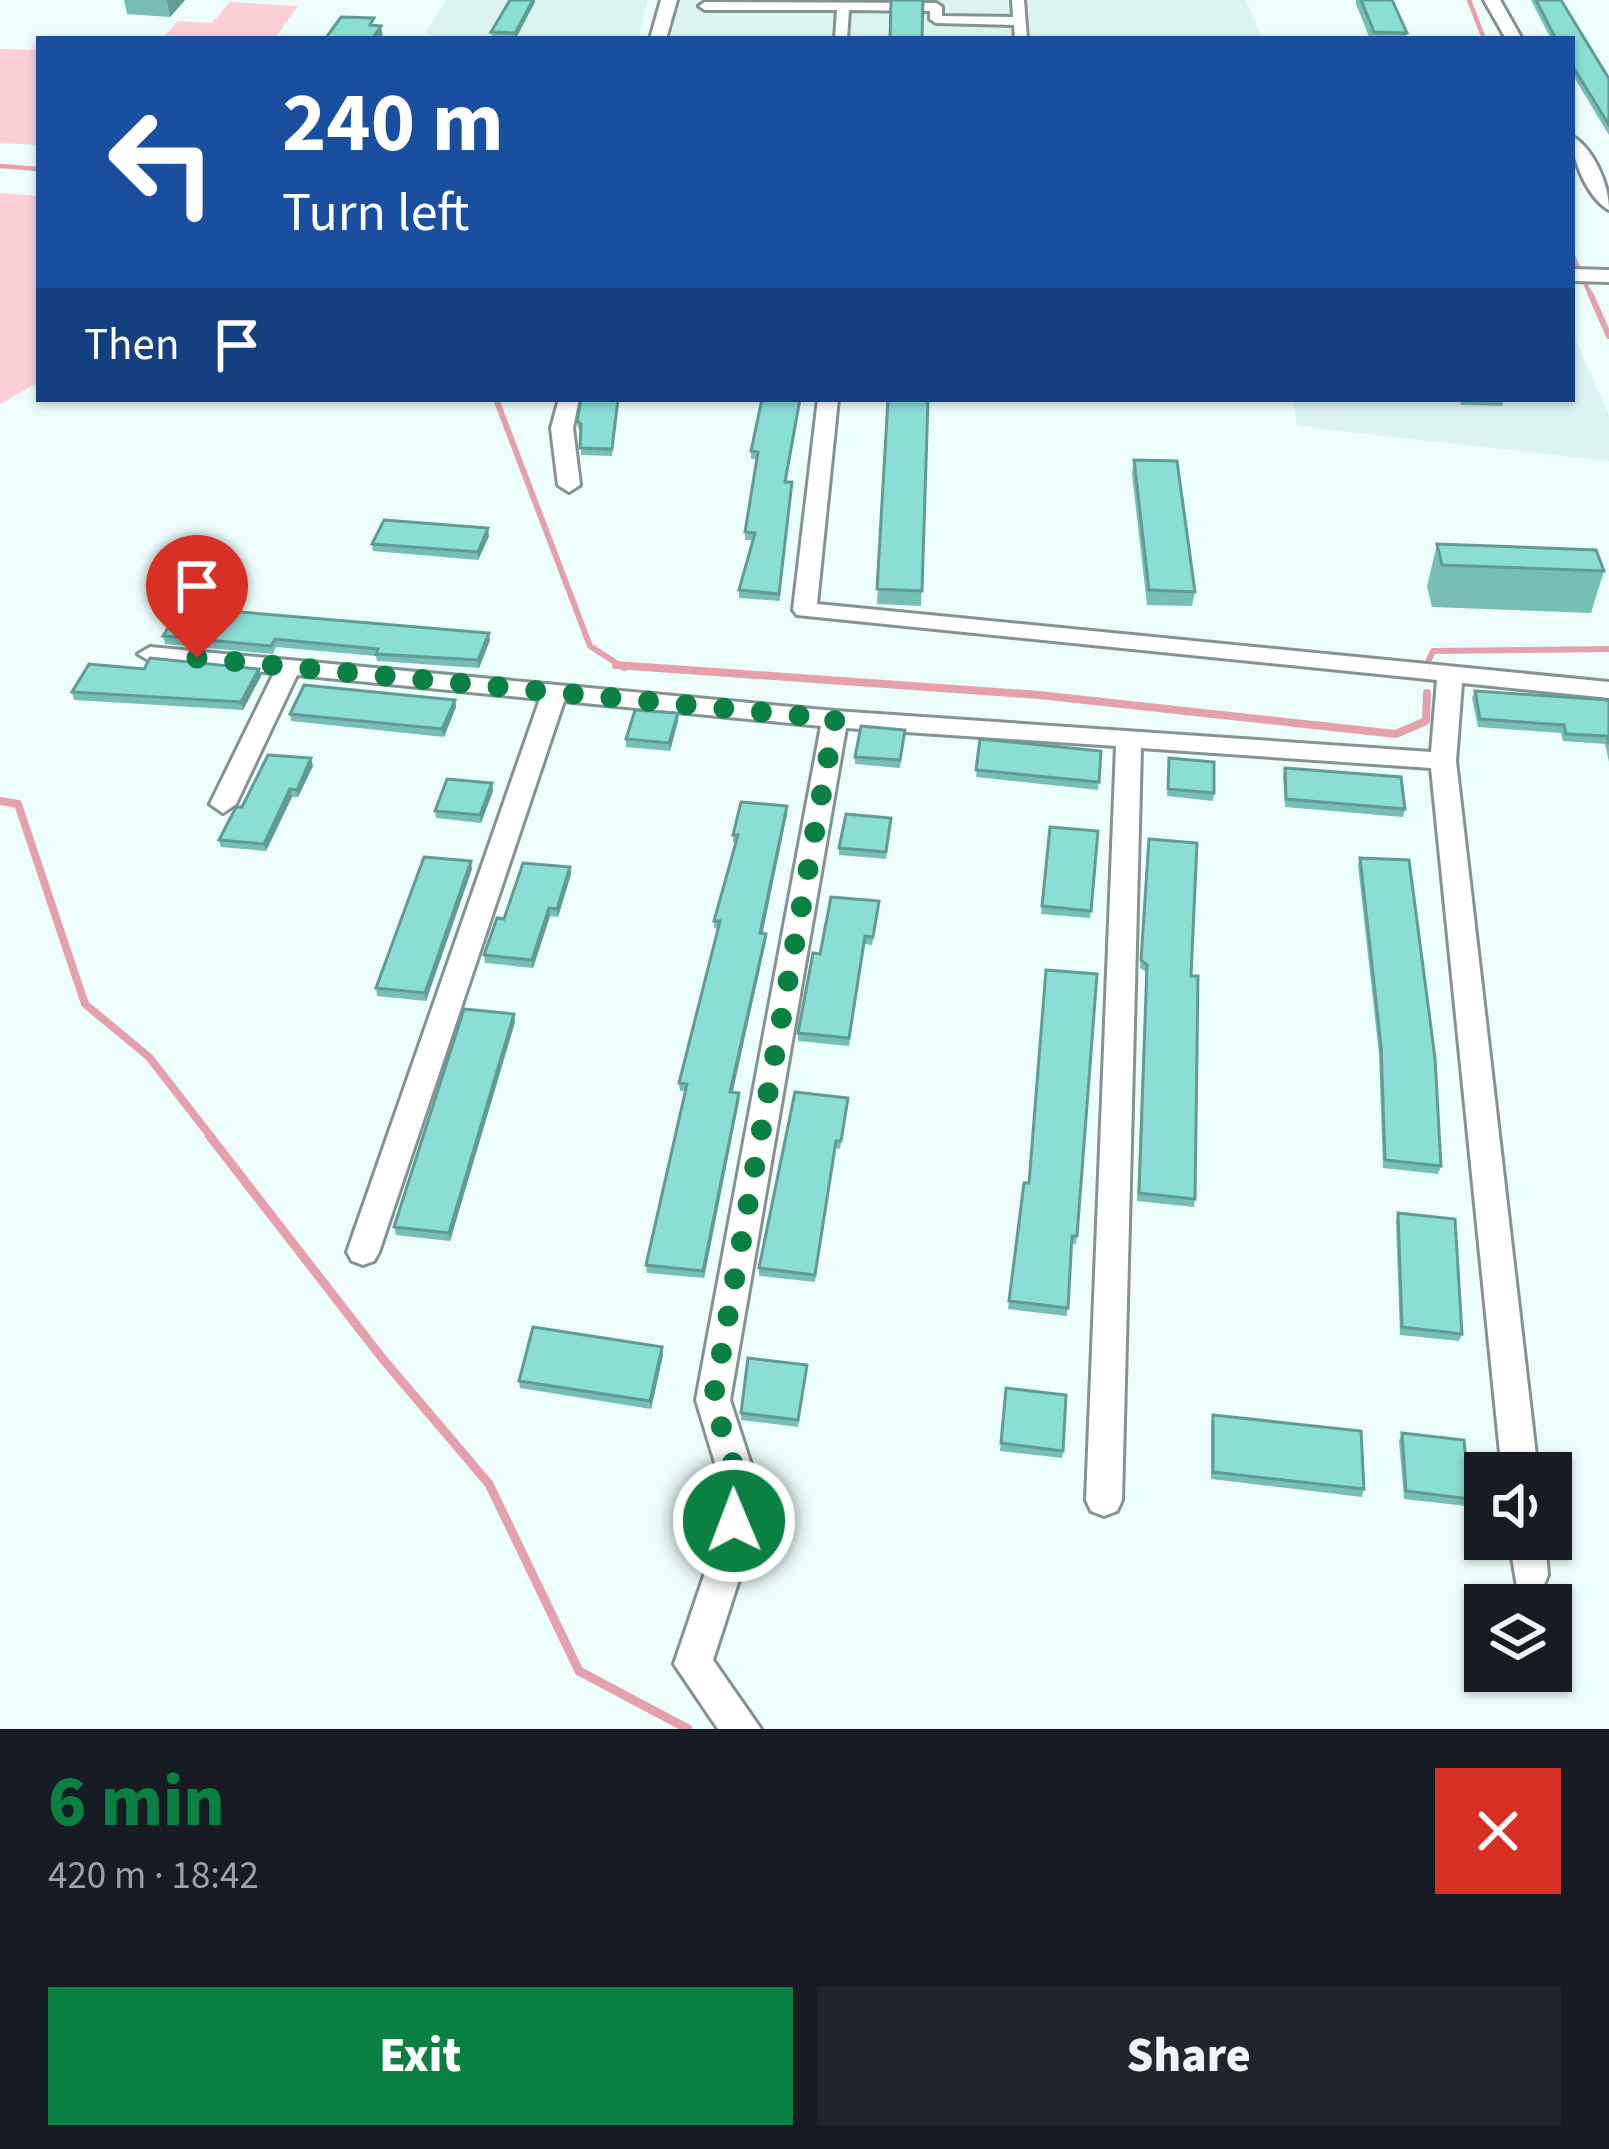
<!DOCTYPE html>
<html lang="en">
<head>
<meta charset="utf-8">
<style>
  :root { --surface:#171b24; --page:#20242c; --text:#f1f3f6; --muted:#9ea1a6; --accent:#0b8043 }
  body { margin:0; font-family:"Source Sans 3",sans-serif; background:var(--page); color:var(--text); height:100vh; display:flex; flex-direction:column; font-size:45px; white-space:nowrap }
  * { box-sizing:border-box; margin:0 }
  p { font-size:39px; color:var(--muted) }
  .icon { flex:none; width:66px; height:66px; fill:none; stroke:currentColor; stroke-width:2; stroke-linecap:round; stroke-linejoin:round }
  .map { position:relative; height:1729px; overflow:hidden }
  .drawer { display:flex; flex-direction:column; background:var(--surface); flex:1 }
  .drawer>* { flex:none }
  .top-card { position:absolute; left:36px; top:36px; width:1539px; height:366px; border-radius:0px; box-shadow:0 3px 9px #0004; background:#1a4fa0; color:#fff; overflow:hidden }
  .buttons { position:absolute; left:1464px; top:1452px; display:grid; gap:24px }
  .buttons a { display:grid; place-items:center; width:108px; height:108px; border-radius:0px; background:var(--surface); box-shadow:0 3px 9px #0004; font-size:60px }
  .pin { position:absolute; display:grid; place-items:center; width:102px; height:102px; color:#fff; margin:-123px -51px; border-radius:50% 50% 50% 0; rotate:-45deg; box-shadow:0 0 12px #0007 }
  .pin .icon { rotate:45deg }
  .me { position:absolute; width:132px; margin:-66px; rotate:359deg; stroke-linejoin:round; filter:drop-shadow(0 0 9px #0008) }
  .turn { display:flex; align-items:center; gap:42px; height:252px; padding:0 48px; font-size:54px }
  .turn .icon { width:156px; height:156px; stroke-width:2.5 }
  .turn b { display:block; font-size:84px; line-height:102px }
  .then { display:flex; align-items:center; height:114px; padding:0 48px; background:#0003; gap:24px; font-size:45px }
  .round { display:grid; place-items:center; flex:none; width:126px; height:126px; border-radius:0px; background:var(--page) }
  .head { display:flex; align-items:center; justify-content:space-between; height:204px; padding:0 48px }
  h1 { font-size:72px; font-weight:800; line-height:90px; color:var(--accent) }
  .primary-button { display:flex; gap:24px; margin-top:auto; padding:24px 48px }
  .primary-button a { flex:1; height:138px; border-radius:0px; background:var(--accent); color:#fff; font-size:48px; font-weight:800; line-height:138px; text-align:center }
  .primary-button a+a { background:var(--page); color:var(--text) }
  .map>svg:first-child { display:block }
  .built { fill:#dbf4f0 }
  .green { fill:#fad0d6 }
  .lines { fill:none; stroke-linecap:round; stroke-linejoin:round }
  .stream-far3 { stroke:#e5a1ab; stroke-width:4.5 }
  .stream-far2 { stroke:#e5a1ab; stroke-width:6 }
  .stream-far1 { stroke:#e5a1ab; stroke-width:8 }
  .stream { stroke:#e5a1ab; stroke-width:9 }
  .pedestrian-casing { stroke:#849391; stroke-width:6 }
  .minor-casing { stroke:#849391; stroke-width:6 }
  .pedestrian { fill:#fff; fill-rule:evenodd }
  .minor { fill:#fff; fill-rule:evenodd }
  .wall { fill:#77bfb6 }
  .shaded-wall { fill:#619b94 }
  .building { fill:#8aded4; stroke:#619b94; stroke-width:3 }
  .route { stroke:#0b8043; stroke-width:21; stroke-dasharray:0 37.8 }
</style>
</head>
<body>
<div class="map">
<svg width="1609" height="1729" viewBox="0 0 1609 1729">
  <rect width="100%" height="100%" fill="#edfdfb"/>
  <g class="built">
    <path d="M446 0H648L638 39H429L432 34 425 33Z"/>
    <path d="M680 0H1246L1263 39H670Z"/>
    <path d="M1572 331 1609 416V461L1297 426 1293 399H1572Z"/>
  </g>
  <g class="green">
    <path d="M230 2 298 6 275 38 162 39 178 21 212 23Z"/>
    <path d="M0 49 39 50V145L0 143Z"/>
    <path d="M0 193 39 196V382L0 404Z"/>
  </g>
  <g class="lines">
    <g class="stream-far3">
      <path d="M1469 0 1484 39"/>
      <path d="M0 166 39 169"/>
      <path d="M1572 254 1579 270"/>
      <path d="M1585 283 1591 296"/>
    </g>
    <g class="stream-far2">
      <path d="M1590 293 1609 336"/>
      <path d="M496 399 590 646 624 668"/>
      <path d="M1425 668 1433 651 1609 649"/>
    </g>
    <g class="stream-far1">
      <path d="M616 665 1039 695 1396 734 1426 721 1427 693"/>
      <path d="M0 801 18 804 85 1004 149 1057 212 1138"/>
    </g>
    <path class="stream" d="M209 1135 382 1358 489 1484 579 1671 688 1729"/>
    <g class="pedestrian-casing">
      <path id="pedestrian" d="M1012 0H1024L1027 39H1015L1014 25 936 23 930 19V11L849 10 847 39H835L837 10H705L699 6 705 2 936 3 942 7V16L1013 17Z"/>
    </g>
    <g class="minor-casing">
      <g id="minor">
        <path d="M661 0H677L666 39H650Z"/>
        <path d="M1484 0H1500L1522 39H1506Z"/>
        <path d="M1572 136C1594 149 1609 185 1609 210 1588 198 1572 161 1572 136Z"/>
        <path d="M1572 269 1609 270V282L1572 281Z"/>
        <path d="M559 399H579L573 428 580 485 569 492 558 485 551 428Z"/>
        <path d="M818 399H838L817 604 1609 682V698L1462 683 1456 761 1538 1473H1502L1431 768 1141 748 1122 1500 1117 1511 1104 1516 1091 1511 1086 1500 1116 746 846 728 730 1400 757 1483 746 1558 713 1660 761 1729H718L674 1664 710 1558 721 1483 696 1400 821 726 564 701 379 1252 374 1261 363 1265 352 1261 347 1252 540 699 297 675 236 804 223 813 210 804 274 673 150 661 138 654 150 647 835 711 1431 752 1437 680 797 615 793 610Z"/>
        <path d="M1509 1539H1545L1548 1575 1543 1587 1530 1592 1517 1587Z"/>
      </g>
    </g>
    <use href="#pedestrian" class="pedestrian"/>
    <use href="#minor" class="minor"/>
  </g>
  <g class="wall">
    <path d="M124 0H185L170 17 127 14Z"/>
    <path d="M510 0H535V2L516 39 492 38 491 32Z"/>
    <path d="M1356 0H1392L1407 33 1406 39H1370L1356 4Z"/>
    <path d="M1531 0H1561L1609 79V135L1572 74V39H1551Z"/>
    <path d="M581 399H619L612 456 581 455V430L578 428 577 421Z"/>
    <path d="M762 399H801L786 482 780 601 739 598V590L753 540H745V532L757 459H751V451Z"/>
    <path d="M888 399H928L921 606 877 604Z"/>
    <path d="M1460 399H1504L1502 406 1461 405Z"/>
    <path d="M1134 460 1195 592 1192 606 1147 605 1132 474Z"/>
    <path d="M489 536 478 560 373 551 372 544Z"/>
    <path d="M1437 544 1604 571 1591 613 1432 607 1427 586Z"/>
    <path d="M163 636 490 640 479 668 377 661 376 656 276 647 273 654 165 644Z"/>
    <path d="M259 669 261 676 243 710 74 700 72 692Z"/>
    <path d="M1475 691 1609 700V762L1605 744 1563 741 1561 733 1478 727 1472 698Z"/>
    <path d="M455 700 456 707 444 737 291 721 290 714Z"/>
    <path d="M678 721 670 751 626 747V739Z"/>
    <path d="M905 730 900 768 855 764V757Z"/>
    <path d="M980 739 1101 751 1098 790 976 777Z"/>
    <path d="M1169 758 1214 793 1213 801 1167 796Z"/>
    <path d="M313 766 298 797H292L266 851 221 847 219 840 242 807Z"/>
    <path d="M1285 768 1405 809 1403 817 1285 807 1283 776Z"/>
    <path d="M493 791 481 823 436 818 435 811Z"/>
    <path d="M787 814 762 933 766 934V941L732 1093 739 1101 704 1278 647 1273 646 1265 685 1091H680L679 1083 718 929 714 928V921L735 842H733V835Z"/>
    <path d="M891 818 886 859 839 855V848Z"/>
    <path d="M1050 827 1098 831 1090 918 1041 914Z"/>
    <path d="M1149 839 1191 976 1195 1199 1194 1207 1137 1201 1146 972 1140 968Z"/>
    <path d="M1360 858 1441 1166 1438 1174 1383 1168 1379 1054 1358 865Z"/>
    <path d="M570 867 571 874 558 917 550 916 533 968 485 963 484 955 504 919Z"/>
    <path d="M472 869 426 1001 377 996 376 988Z"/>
    <path d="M879 909 872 945 865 944 849 1046 798 1041V1033L820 954Z"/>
    <path d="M515 1022 450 1241 396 1235 394 1227Z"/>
    <path d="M848 1098 840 1149 836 1148 815 1282 759 1276V1268Z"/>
    <path d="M1024 1183 1077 1236 1076 1244 1071 1243 1067 1316 1008 1309Z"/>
    <path d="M1398 1213 1462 1334 1459 1341 1400 1335 1396 1221Z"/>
    <path d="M663 1355 651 1409 520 1388 519 1381Z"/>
    <path d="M807 1372 798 1427 741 1420V1413Z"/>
    <path d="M1006 1388 1063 1451 1062 1458 1000 1451Z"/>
    <path d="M1213 1415 1364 1489 1362 1497 1211 1479V1423Z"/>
    <path d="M1402 1433 1470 1499 1467 1506 1404 1499 1399 1441Z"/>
  </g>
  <g class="shaded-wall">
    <path d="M167 0H185L170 17Z"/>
    <path d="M533 0H535V2L515 39V33Z"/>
    <path d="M381 26 383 38 372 39Z"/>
    <path d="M488 528 489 536 478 560V552Z"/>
    <path d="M489 633 490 640 479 668 478 660Z"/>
    <path d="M259 669 261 676 243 710 241 702Z"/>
    <path d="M455 700 456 707 444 737 442 729Z"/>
    <path d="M678 713V721L670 751 669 743Z"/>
    <path d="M311 758 313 766 298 797 297 790Z"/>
    <path d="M492 783 493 791 481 823 480 815Z"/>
    <path d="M290 789 292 797 266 851 264 844Z"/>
    <path d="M787 806V814L761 941 760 933Z"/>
    <path d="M471 861 472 869 426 1001 425 993Z"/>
    <path d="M570 867 571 874 558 917 557 909Z"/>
    <path d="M549 908 550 916 533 968 532 960Z"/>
    <path d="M766 934V941L731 1100 730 1092Z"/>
    <path d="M514 1014 515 1022 450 1241 449 1233Z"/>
    <path d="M739 1093V1101L704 1278 703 1271Z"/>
    <path d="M662 1347 663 1355 651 1409 650 1401Z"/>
  </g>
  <g class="building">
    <path d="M510 0H533L515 33 491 32Z"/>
    <path d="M891 0H923L922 39H890Z"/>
    <path d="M1361 0H1392L1407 33 1374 32Z"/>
    <path d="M1536 0H1561L1609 79V125L1572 65V39H1556Z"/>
    <path d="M341 17 374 18 370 25 381 26 372 39H325Z"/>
    <path d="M581 399H618L612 449 580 448 581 424 577 421Z"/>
    <path d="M762 399H800L785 482H792L779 594 739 590 755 533 745 532 758 452 751 451Z"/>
    <path d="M888 399H928L922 591 877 589Z"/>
    <path d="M1134 460 1177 461 1195 592 1149 590Z"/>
    <path d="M384 520 488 528 478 552 372 544Z"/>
    <path d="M1437 544 1596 550 1604 571 1442 565Z"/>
    <path d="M181 607 489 633 478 660 376 654 378 649 275 639 271 646 163 636Z"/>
    <path d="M150 658 259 669 241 702 72 692 89 664 144 669Z"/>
    <path d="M304 685 455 700 442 729 290 714Z"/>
    <path d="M1475 691 1609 700V744L1607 736 1566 734 1564 725 1480 719Z"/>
    <path d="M635 710 678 713 669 743 626 739Z"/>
    <path d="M861 726 905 730 900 760 855 757Z"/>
    <path d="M980 739 1101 751 1099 782 976 770Z"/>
    <path d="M268 755 311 758 297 790 290 789 264 844 219 840 236 807H242Z"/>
    <path d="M1169 758 1214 762V793L1168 789Z"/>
    <path d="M1285 768 1401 777 1405 809 1286 799Z"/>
    <path d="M447 779 492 783 480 815 435 811Z"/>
    <path d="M741 802 787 806 760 933 766 934 730 1092 739 1093 703 1271 646 1265 687 1084 679 1083 720 921H714L738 835H733Z"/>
    <path d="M846 814 891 818 886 852 839 848Z"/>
    <path d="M1050 827 1098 831 1091 911 1042 906Z"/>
    <path d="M1149 839 1197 843 1191 976H1198L1195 1199 1139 1193 1147 965 1141 960Z"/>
    <path d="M424 857 471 861 425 993 376 988Z"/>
    <path d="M1360 858 1409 860 1435 1058 1441 1166 1385 1160 1381 1046Z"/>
    <path d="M523 863 570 867 557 909 549 908 532 960 484 955 497 918 504 919Z"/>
    <path d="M831 897 879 901 873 937 865 936 849 1038 798 1033 813 953 820 954Z"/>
    <path d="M1046 970 1097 974 1077 1236H1072L1068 1308 1009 1301 1024 1183H1029Z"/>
    <path d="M464 1009 514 1014 449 1233 394 1227Z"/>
    <path d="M795 1092 848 1098 841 1141H836L815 1275 759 1268Z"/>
    <path d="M1398 1213 1455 1219 1462 1334 1402 1327Z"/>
    <path d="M533 1327 662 1347 650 1401 519 1381Z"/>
    <path d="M748 1358 807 1365 798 1420 741 1413Z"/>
    <path d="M1006 1388 1066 1395 1063 1451 1001 1443Z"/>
    <path d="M1213 1415 1361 1431 1364 1489 1213 1472Z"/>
    <path d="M1402 1433 1464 1440 1470 1499 1406 1491Z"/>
  </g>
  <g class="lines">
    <path class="route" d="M197 658 835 719 713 1400 739 1483 734 1521"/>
  </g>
</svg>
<div class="buttons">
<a><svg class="icon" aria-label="sound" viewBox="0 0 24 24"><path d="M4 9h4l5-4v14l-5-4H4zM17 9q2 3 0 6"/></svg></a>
<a><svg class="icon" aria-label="layers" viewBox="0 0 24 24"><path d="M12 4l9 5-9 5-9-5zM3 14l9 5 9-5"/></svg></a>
</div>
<div class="pin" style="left:197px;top:658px;background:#d93025"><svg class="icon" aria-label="arrive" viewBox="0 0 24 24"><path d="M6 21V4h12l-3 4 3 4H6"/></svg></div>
<svg class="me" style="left:734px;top:1521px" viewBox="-20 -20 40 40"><circle r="17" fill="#0b8043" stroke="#fff" stroke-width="3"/><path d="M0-11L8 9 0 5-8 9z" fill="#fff"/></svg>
<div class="top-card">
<div class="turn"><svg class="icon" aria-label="left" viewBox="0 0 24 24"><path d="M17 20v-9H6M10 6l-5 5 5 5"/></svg><div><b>240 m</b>Turn left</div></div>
<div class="then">Then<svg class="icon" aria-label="arrive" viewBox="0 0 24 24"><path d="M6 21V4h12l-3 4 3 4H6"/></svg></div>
</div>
</div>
<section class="drawer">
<div class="head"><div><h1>6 min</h1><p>420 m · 18:42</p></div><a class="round" style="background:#d93025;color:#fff"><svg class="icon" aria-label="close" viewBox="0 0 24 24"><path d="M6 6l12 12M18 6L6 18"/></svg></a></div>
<div class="primary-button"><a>Exit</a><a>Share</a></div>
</section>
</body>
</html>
